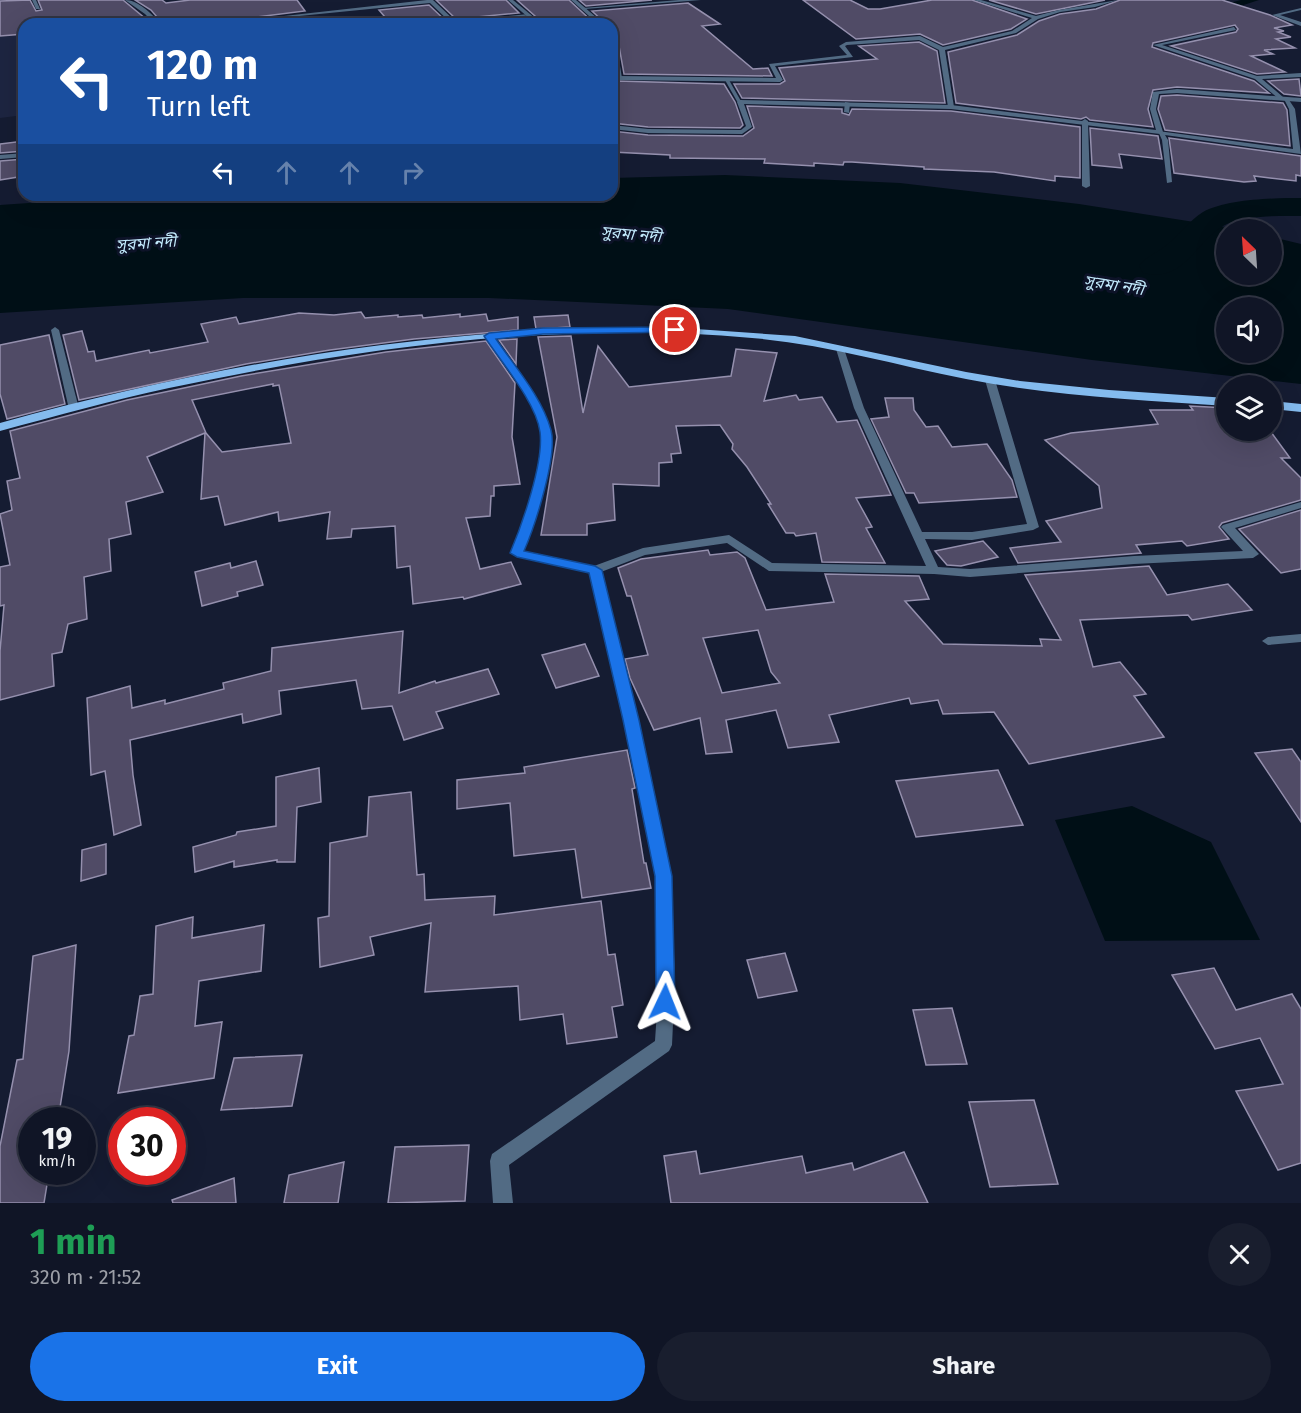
<!DOCTYPE html>
<html lang="en">
<head>
<meta charset="utf-8">
<style>
  :root { --surface:#101526; --page:#191e2e; --text:#f1f3f6; --muted:#9c9fa7; --line:#303443; --accent:#1a73e8 }
  body { margin:0; font-family:"Fira Sans","Noto Sans Bengali",sans-serif; background:var(--page); color:var(--text); height:100vh; display:flex; flex-direction:column; font-size:22px; white-space:nowrap }
  * { box-sizing:border-box; margin:0 }
  p { font-size:20px; color:var(--muted) }
  .icon { flex:none; width:33px; height:33px; fill:none; stroke:currentColor; stroke-width:2; stroke-linecap:round; stroke-linejoin:round }
  .map { position:relative; height:1203px; overflow:hidden }
  .sheet { display:flex; flex-direction:column; background:var(--surface); flex:1 }
  .sheet>* { flex:none }
  .banner { position:absolute; left:18px; top:18px; width:600px; height:183px; border-radius:18px; box-shadow:0 6px 24px #0002,0 0 0 2px var(--line); background:#1a4fa0; color:#fff; overflow:hidden }
  .needle { width:39px; rotate:335deg }
  .controls { position:absolute; left:1216px; top:219px; display:grid; gap:12px }
  .controls a { display:grid; place-items:center; width:66px; height:66px; border-radius:50%; background:var(--surface); box-shadow:0 6px 24px #0002,0 0 0 2px var(--line); font-size:30px }
  .speed { position:absolute; left:18px; top:1107px; display:flex; gap:12px; font-size:30px; font-weight:700; text-align:center }
  .speed>* { display:grid; place-content:center; width:78px; height:78px; border-radius:50%; background:var(--surface); box-shadow:0 6px 24px #0002,0 0 0 2px var(--line); line-height:1 }
  .speed small { font-size:15px; font-weight:400 }
  .speed .limit { border:9px solid #d22; background:#fff; color:#111 }
  .pin { position:absolute; display:grid; place-items:center; width:51px; height:51px; color:#fff; margin:-26px; border:3px solid #fff; border-radius:50%; box-shadow:0 2px 6px #0007 }
  .me { position:absolute; width:66px; margin:-33px; rotate:2deg; stroke-linejoin:round; filter:drop-shadow(0 0 4px #0008) }
  .turn { display:flex; align-items:center; gap:21px; height:126px; padding:0 30px; font-size:27px }
  .turn .icon { width:78px; height:78px; stroke-width:2.5 }
  .turn b { display:block; font-size:42px; line-height:51px }
  .lanes { display:flex; align-items:center; height:57px; padding:0 30px; background:#0003; justify-content:center; gap:30px; direction:ltr }
  .lanes .off { opacity:.35 }
  .round { display:grid; place-items:center; flex:none; width:63px; height:63px; border-radius:32px; background:var(--page) }
  .overview { display:flex; align-items:center; justify-content:space-between; height:102px; padding:0 30px }
  h1 { font-size:36px; font-weight:700; line-height:45px; color:#1e9e55 }
  .cta { display:flex; gap:12px; margin-top:auto; padding:12px 30px }
  .cta a { flex:1; height:69px; border-radius:36px; background:var(--accent); color:#fff; font-size:24px; font-weight:700; line-height:69px; text-align:center }
  .cta a+a { background:var(--page); color:var(--text) }
  .map>svg:first-child { display:block }
  .built { fill:#1d2541 }
  .water { fill:#000f16; fill-rule:evenodd }
  .lines { fill:none; stroke-linecap:round; stroke-linejoin:round }
  .canal { fill:#000f16; fill-rule:evenodd }
  .river { fill:#000f16; fill-rule:evenodd }
  .building { fill:#504b66; stroke:#9590ae; stroke-width:1.5; fill-rule:evenodd }
  .service { fill:#526b84; fill-rule:evenodd }
  .minor { fill:#526b84; fill-rule:evenodd }
  .tertiary { fill:#526b84; fill-rule:evenodd }
  .primary { fill:#84bbee; fill-rule:evenodd }
  .route { fill:#1a73e8; stroke:#114b97; stroke-width:1.5 }
  .labels { text-anchor:middle; dominant-baseline:central; stroke-width:6; stroke-linejoin:round; paint-order:stroke }
  .far-water-label { font-size:16px; font-style:italic; fill:#c3ebfd; stroke:#0d1328 }
</style>
</head>
<body>
<div class="map">
<svg width="1301" height="1203" viewBox="0 0 1301 1203">
  <rect width="100%" height="100%" fill="#151c32"/>
  <path class="built" d="M24 34V115L0 118V37Z"/>
  <g class="water">
    <path d="M725 175 900 183 1079 204 1220 226 1236 229 1227 230V274H1272V237L1301 244V384L1092 360 728 309 489 298H243L0 313V205L146 195H612V178ZM1227 308H1272V352H1227Z"/>
    <path d="M1132 806 1211 842 1260 940 1105 941 1055 820Z"/>
  </g>
  <g class="lines">
    <path class="canal" d="M1191 0H1208L1222 5 1241 0H1259L1222 12Z"/>
    <path class="river" d="M1301 198V216C1279 216 1248 215 1227 224 1196 238 1186 284 1143 273L1139 266C1146 256 1159 252 1168 244 1180 234 1190 220 1203 212 1227 199 1274 198 1301 198Z"/>
  </g>
  <g class="building">
    <path d="M30 0 36 11 42 10 38 0H123L152 24H24V34L0 36V1Z"/>
    <path d="M135 0H162L166 3 190 0H297L305 11 257 17 255 20 259 22 309 17 314 24H163L151 10Z"/>
    <path d="M436 0H506L519 13 456 19Z"/>
    <path d="M517 0H569L595 24H544Z"/>
    <path d="M579 0H652L586 6Z"/>
    <path d="M803 0H850L868 9H880L932 0H972L1027 19 1011 29 943 45 920 34 856 39Z"/>
    <path d="M989 0H1105L1036 14Z"/>
    <path d="M1120 0H1222L1270 15 1292 25 1274 28 1284 31 1278 32 1291 37 1276 39 1295 48 1264 50 1273 54 1251 56 1285 72 1257 74 1171 46 1236 32 1238 29 1235 25 1153 43 1152 47 1254 81 1269 93 1177 87 1153 90 1148 109 1153 127 1090 120 1086 117 1081 119 956 103 948 52 1017 35 1039 21 1060 14 1096 9Z"/>
    <path d="M688 3 720 24 702 26 753 69 768 68 772 76 624 74 617 35 612 31V24H606L592 11Z"/>
    <path d="M429 5 446 21 441 24H391L379 10Z"/>
    <path d="M525 18 533 24H478Z"/>
    <path d="M919 42 937 51 945 103 742 98 734 84H780L785 81 779 68 877 59 859 46Z"/>
    <path d="M1299 79 1301 96 1284 94 1268 81Z"/>
    <path d="M617 81 724 84 735 102 743 125 740 128 648 127 612 123V82Z"/>
    <path d="M1177 95 1283 103 1287 110 1290 146 1165 130 1158 109 1161 96Z"/>
    <path d="M747 106 842 109V113L849 115 852 109 951 111 1080 127V178L1055 176V181L994 172 924 169V167L852 162H844L843 165 814 163V166L764 163 765 159 670 158V155L612 152V131L648 135 743 136 754 128Z"/>
    <path d="M1090 128 1158 136 1162 159 1119 154 1122 168 1092 165Z"/>
    <path d="M1169 138 1301 156V176L1296 175V181L1254 176 1256 181 1244 182 1174 173Z"/>
    <path d="M24 141V151L0 153V144Z"/>
    <path d="M24 159V176L0 180V161Z"/>
    <path d="M361 312 365 318 398 315V317L422 315 423 318 460 314V317L486 314 488 321 518 317V330L414 339 330 350 246 364 79 400 63 335 82 331 88 352 94 351 96 361 149 350 150 353 208 342 201 324 236 317 239 324 299 313 334 315Z"/>
    <path d="M568 315 570 327 536 329 534 317Z"/>
    <path d="M49 335 65 404 7 419 0 394V345Z"/>
    <path d="M571 336 583 413 598 346 629 387 731 376 736 349 777 353 764 401 796 395 799 400 822 397 837 422 857 420 891 495 856 498 872 527 866 528 885 563 822 562 816 533 796 536 794 533H786L768 504H771L747 467 732 449 733 444 720 425 676 426 681 453 671 454 672 462 659 463V486L613 484 615 520 587 524V535H541L557 437 538 337Z"/>
    <path d="M517 339 516 364 499 340Z"/>
    <path d="M486 341 515 383 512 437 520 484 494 486V496H491L490 516 466 518 480 569 511 562 521 584 464 599 463 597 413 604 410 566 397 568 395 526 352 529 351 537 327 539 330 512 279 521 278 512 225 525 218 496 201 499 205 433 147 457 163 492 126 502 131 534 109 539 111 571 84 577 87 619 68 624 62 652 52 654 54 686 0 700V651L4 605 0 606V567L10 565 0 514 12 510 7 481 20 478 10 431 127 400 241 376 386 352ZM273 384V386L279 385 291 443 222 452 206 433 192 400Z"/>
    <path d="M885 398H913L914 410 926 427 938 426 952 447 987 444 1012 480 1017 497 919 503 914 493H906L871 419 889 417Z"/>
    <path d="M1190 406 1227 408V432H1271L1290 458H1281L1301 478V500L1222 523 1219 527 1229 539 1187 546 1182 541 1136 545 1141 553 1018 563 1010 548 1061 542 1046 521 1102 508 1099 486 1045 440 1071 433 1158 424 1150 410H1193Z"/>
    <path d="M1301 510V569L1281 573 1239 529Z"/>
    <path d="M983 541 998 557 961 566 947 565 935 551Z"/>
    <path d="M708 550 710 555 737 552 745 558 766 610 834 602 825 574 919 576 929 599 905 601 943 644 1042 646 1040 639 1061 640 1025 575 1149 566 1167 595 1228 584 1252 610 1192 620 1188 615 1080 620 1093 667 1120 662 1146 694 1134 696 1164 737 1029 764 994 712 943 714 938 700 911 704 909 698 829 715 839 742 788 748 776 710 726 720 732 752 706 754 700 718 654 730 630 678 625 659 648 655 631 596H627L618 568 641 559ZM758 630 771 672 780 683 722 693 703 638Z"/>
    <path d="M256 561 263 585 237 592 238 596 202 606 195 572 230 563 231 568Z"/>
    <path d="M403 631 399 693 435 681 436 683 488 669 499 694 436 712 443 728 404 740 392 706 362 709 356 680 279 691 281 714 243 723 242 714 130 740 133 775 141 825 114 835 105 771 91 775 87 698 130 686 132 708 165 700V704L224 689 223 683 271 671 272 648Z"/>
    <path d="M585 644 599 676 556 688 542 655Z"/>
    <path d="M1292 749 1301 762V822L1255 753Z"/>
    <path d="M627 750 635 788 632 789 644 863H646L651 888 582 898 575 849 514 856 510 803 457 809V780L525 773 524 767Z"/>
    <path d="M319 768 321 802 297 807 295 862H277V860L234 867V861L195 872 193 847 236 835 237 832 276 826V777Z"/>
    <path d="M998 770 1023 825 916 837 896 781Z"/>
    <path d="M411 792 417 875 424 874 425 900 495 896 494 915 601 901 608 955 615 954 623 1005 612 1007 617 1037 567 1044 563 1014 520 1020 518 986 425 992 431 923 370 937 374 955 320 967 318 918 329 916 330 843 367 836 369 797Z"/>
    <path d="M106 844V874L81 881 82 850Z"/>
    <path d="M193 917 192 938 264 925 261 971 199 981 195 1026 222 1022 214 1078 118 1093 129 1036 134 1035 140 996 153 994 156 926Z"/>
    <path d="M76 945 69 1051 58 1120H32V1172H49L44 1203H0V1146L17 1060 23 1059 33 956Z"/>
    <path d="M785 953 797 991 758 998 747 960Z"/>
    <path d="M1214 968 1236 1010 1292 994 1301 1009V1163L1278 1170 1236 1091 1283 1084 1260 1038 1215 1049 1172 975Z"/>
    <path d="M952 1008 967 1064 926 1065 913 1010Z"/>
    <path d="M302 1055 292 1106 221 1110 234 1058Z"/>
    <path d="M1034 1100 1058 1184 990 1187 969 1102Z"/>
    <path d="M469 1145 465 1201 388 1203 395 1147Z"/>
    <path d="M696 1151 700 1174 802 1156 806 1173 852 1163 854 1170 904 1152 928 1203H671L664 1156Z"/>
    <path d="M344 1162 338 1203H284L289 1175Z"/>
    <path d="M234 1178 236 1203H173L172 1200Z"/>
  </g>
  <g class="lines">
    <g class="service">
      <path d="M32 0H36L40 9H36Z"/>
      <path d="M125 0C138 0 152 14 161 24H155L145 14Z"/>
      <path d="M427 0H433L455 21 529 14 531 15 460 24H443L450 22 430 3 259 20 257 19Z"/>
      <path d="M725 80H729L742 103H738Z"/>
      <path d="M845 102 850 103 849 113 844 112Z"/>
    </g>
    <g class="minor">
      <path d="M508 0H513L542 24H536Z"/>
      <path d="M679 0H701L585 9 583 8Z"/>
      <path d="M974 0H981L1036 16 1059 10 1118 0 1095 7 1060 12 1038 19 1016 33 945 50 954 107 951 109 948 107 939 50 919 40 847 45 845 46 853 57 775 66 783 80 780 82 619 80 616 78 619 76 776 78 769 64 847 55 839 46 846 42 920 36 943 47 1012 31 1032 18Z"/>
      <path d="M1301 8V10L1280 15 1301 22V26L1272 15Z"/>
      <path d="M1234 27 1236 30 1162 45 1257 76 1301 73V77L1262 79 1283 97V99H1279L1255 79 1153 45Z"/>
      <path d="M1287 97 1295 109 1301 154 1165 135 1168 140 1172 182 1167 183 1162 140 1158 131 1293 149 1289 109 1284 99Z"/>
      <path d="M1085 119 1088 121 1090 186 1086 188 1082 186V121Z"/>
      <path d="M55 327 59 330 78 405 73 408 68 405 51 330Z"/>
      <path d="M489 333 492 334C511 362 540 397 550 429 557 453 534 527 524 551L594 566 643 548 729 535 772 563 926 566 854 408 836 349 840 346 844 349 864 408 922 532H972L1027 524 985 380 990 377 995 380 1039 527 1033 530 972 540 925 539 938 567 970 569 1134 556 1243 551 1223 529 1221 527 1223 525 1301 502V508L1235 528 1259 554 1253 558 1134 564 970 577 934 574 769 571 727 543 645 555 601 572 638 720 671 876 675 981 672 1045 669 1051 509 1165 513 1203H493L490 1161 492 1154 655 1041 659 981 655 876 624 720 590 573 517 557 511 553C522 528 545 457 541 432 537 405 500 360 485 336Z"/>
      <path d="M1301 634V642L1268 645 1262 641 1268 637Z"/>
    </g>
    <g class="tertiary">
      <path d="M571 0H576L604 24H598Z"/>
      <path d="M612 33 615 35 622 78 612 80V76H616L612 52Z"/>
      <path d="M1177 89 1301 98V102L1177 93 1159 94 1156 109 1163 132 1160 134 951 109 744 104 752 127 742 134 648 133 612 129V125L648 129 741 130 746 126 737 102 740 100 951 105 1156 130 1150 109 1153 92Z"/>
      <path d="M24 153V157L0 159V155Z"/>
    </g>
    <g class="primary">
      <path d="M667 327 795 336 966 372 1020 381 1109 390 1227 398V406C1140 400 1052 396 966 379 895 365 825 344 752 338 560 320 357 348 169 388 112 400 56 416 0 431V423C217 363 441 326 667 327Z"/>
      <path d="M1272 401 1301 404V412L1272 409Z"/>
    </g>
  </g>
  <path class="route" d="M675 327 679 328V332L543 334 496 339C515 367 542 397 551 430 558 455 535 526 524 551L595 566 602 570 639 720 672 876 675 1002 672 1009 665 1011 659 1009 656 1002 655 876 623 720 589 573 517 557 510 553C522 525 544 462 540 432 536 402 501 362 484 336L489 333 543 328Z"/>
  <g class="labels">
    <g class="far-water-label">
      <text transform="translate(631 234) rotate(5)">সুরমা নদী</text>
      <text transform="translate(146 243) rotate(-4)">সুরমা নদী</text>
      <text transform="translate(1114 285) rotate(9)">সুরমা নদী</text>
    </g>
  </g>
</svg>
<div class="controls">
<a><svg class="needle" viewBox="-14 -14 28 28"><path d="M0-13l5 13h-10z" fill="#e53935"/><path d="M0 13l5-13h-10z" fill="#9c9fa7"/></svg></a>
<a><svg class="icon" aria-label="sound" viewBox="0 0 24 24"><path d="M4 9h4l5-4v14l-5-4H4zM17 9q2 3 0 6"/></svg></a>
<a><svg class="icon" aria-label="layers" viewBox="0 0 24 24"><path d="M12 4l9 5-9 5-9-5zM3 14l9 5 9-5"/></svg></a>
</div>
<div class="speed"><div>19<small>km/h</small></div><div class="limit">30</div></div>
<div class="pin" style="left:675px;top:330px;background:#d93025"><svg class="icon" aria-label="arrive" viewBox="0 0 24 24"><path d="M6 21V4h12l-3 4 3 4H6"/></svg></div>
<svg class="me" style="left:665px;top:1002px" viewBox="-20 -20 40 40"><path d="M0-17L14 15 0 8-14 15z" fill="#1a73e8" stroke="#fff" stroke-width="4"/></svg>
<div class="banner">
<div class="turn"><svg class="icon" aria-label="left" viewBox="0 0 24 24"><path d="M17 20v-9H6M10 6l-5 5 5 5"/></svg><div><b>120 m</b>Turn left</div></div>
<div class="lanes"><svg class="icon" aria-label="left" viewBox="0 0 24 24"><path d="M17 20v-9H6M10 6l-5 5 5 5"/></svg><svg class="icon off" aria-label="ahead" viewBox="0 0 24 24"><path d="M12 20V5M6 11l6-6 6 6"/></svg><svg class="icon off" aria-label="ahead" viewBox="0 0 24 24"><path d="M12 20V5M6 11l6-6 6 6"/></svg><svg class="icon off" aria-label="right" viewBox="0 0 24 24"><path d="M7 20v-9h11M14 6l5 5-5 5"/></svg></div>
</div>
</div>
<section class="sheet">
<div class="overview"><div><h1>1 min</h1><p>320 m · 21:52</p></div><a class="round"><svg class="icon" aria-label="close" viewBox="0 0 24 24"><path d="M6 6l12 12M18 6L6 18"/></svg></a></div>
<div class="cta"><a>Exit</a><a>Share</a></div>
</section>
</body>
</html>
